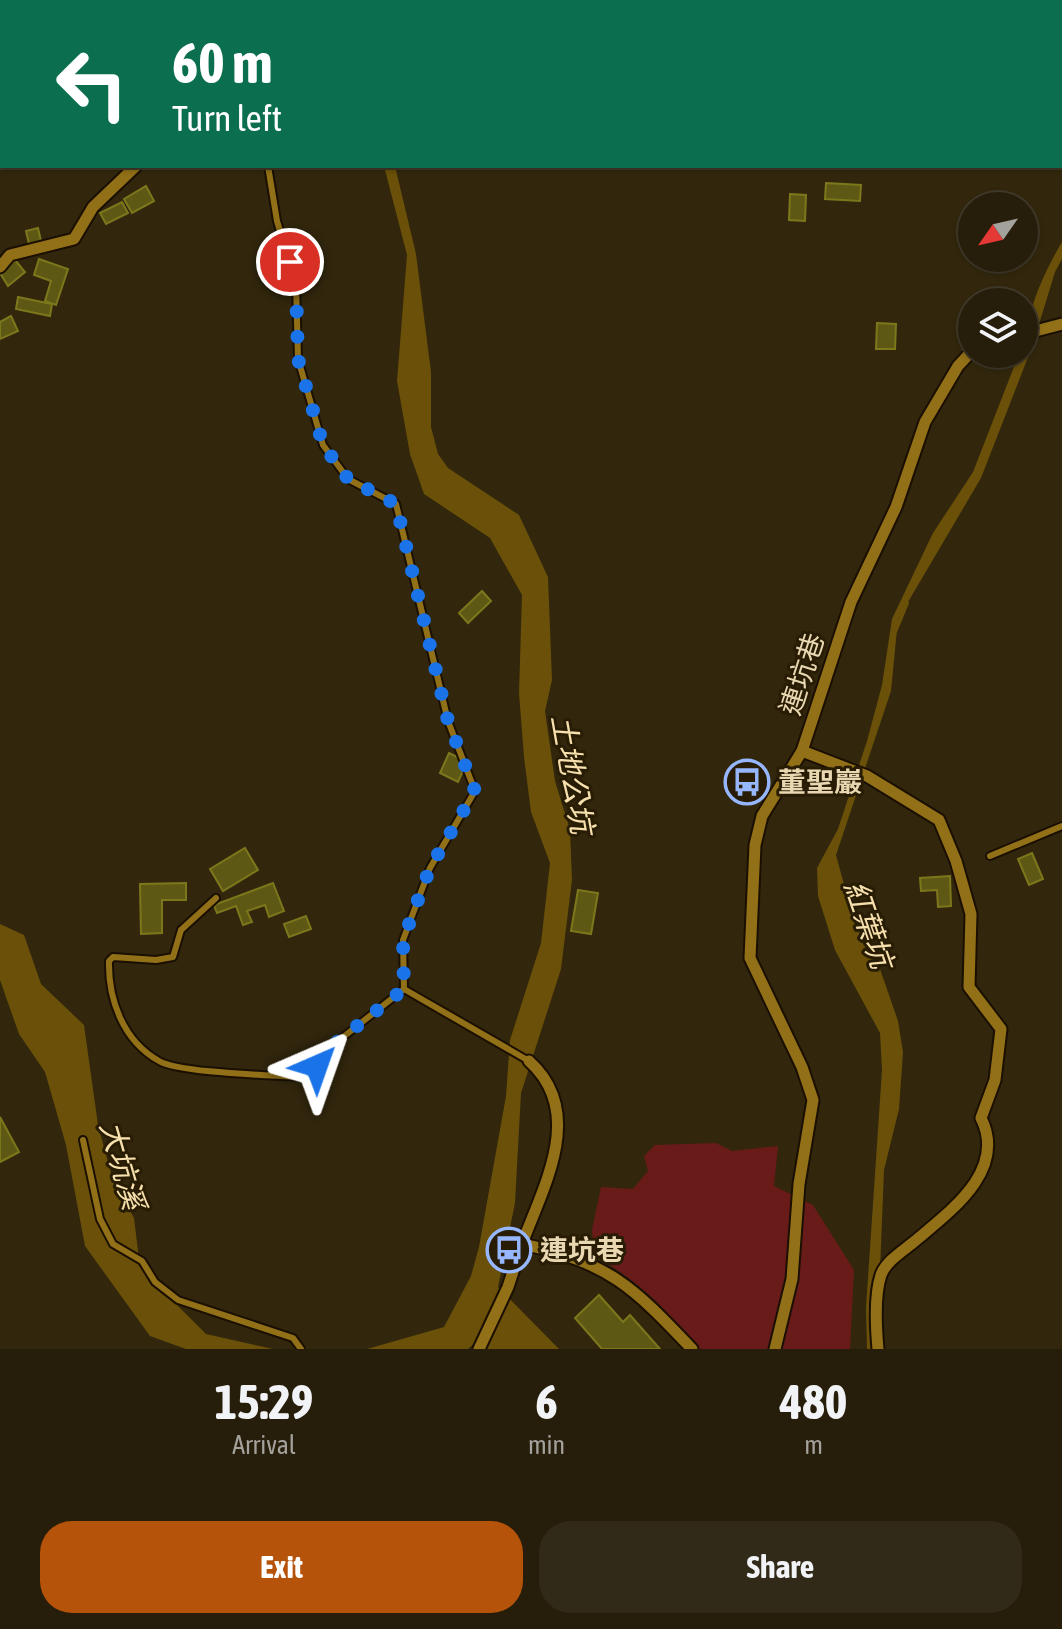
<!DOCTYPE html>
<html lang="en">
<head>
<meta charset="utf-8">
<style>
  :root { --surface:#261d0a; --page:#322a18; --text:#f1f3f6; --muted:#a4a29c; --line:#423b2b; --accent:#b45309 }
  body { margin:0; font-family:"Asap Condensed","Noto Sans TC",sans-serif; background:var(--page); color:var(--text); height:100vh; display:flex; flex-direction:column; font-size:30px; white-space:nowrap }
  * { box-sizing:border-box; margin:0 }
  p { font-size:26px; color:var(--muted) }
  .icon { flex:none; width:44px; height:44px; fill:none; stroke:currentColor; stroke-width:2; stroke-linecap:round; stroke-linejoin:round }
  .map { position:relative; height:1349px; overflow:hidden }
  .panel { display:flex; flex-direction:column; background:var(--surface); flex:1 }
  .panel>* { flex:none }
  .banner { position:absolute; left:0px; top:0px; width:1062px; height:168px; box-shadow:0 2px 6px #0004,0 0 0 2px var(--line); background:#0b6e4f; color:#fff; overflow:hidden }
  .needle { width:52px; rotate:236deg }
  .buttons { position:absolute; left:958px; top:192px; display:grid; gap:16px }
  .buttons a { display:grid; place-items:center; width:80px; height:80px; border-radius:50%; background:var(--surface); box-shadow:0 2px 6px #0004,0 0 0 2px var(--line); font-size:40px }
  .pin { position:absolute; display:grid; place-items:center; width:68px; height:68px; color:#fff; margin:-34px; border:4px solid #fff; border-radius:50%; box-shadow:0 2px 8px #0007 }
  .me { position:absolute; width:88px; margin:-44px; rotate:43deg; stroke-linejoin:round; filter:drop-shadow(0 0 6px #0008) }
  .turn { display:flex; align-items:center; gap:28px; height:168px; padding:0 40px; font-size:36px }
  .turn .icon { width:104px; height:104px; stroke-width:2.5 }
  .turn b { display:block; font-size:56px; line-height:68px }
  .eta { display:flex; justify-content:space-evenly; align-items:center; height:136px; text-align:center }
  .eta b { font-size:48px; font-weight:700; line-height:56px }
  .cta { display:flex; gap:16px; margin-top:auto; padding:16px 40px }
  .cta a { flex:1; height:92px; border-radius:32px; background:var(--accent); color:#fff; font-size:32px; font-weight:700; line-height:92px; text-align:center }
  .cta a+a { background:var(--page); color:var(--text) }
  .map>svg:first-child { display:block }
  .green { fill:#691b1a }
  .water { fill:#6a5008 }
  .lines { fill:none; stroke-linecap:round; stroke-linejoin:round }
  .stream { stroke:#6a5008; stroke-width:4 }
  .building { fill:#5d5915; stroke:#7d771c; stroke-width:2 }
  .lane-casing { stroke:#1a0f00; stroke-width:10 }
  .street-casing { stroke:#1a0f00; stroke-width:15 }
  .lane { stroke:#927017; stroke-width:6 }
  .street { stroke:#927017; stroke-width:11 }
  .route { stroke:#1a73e8; stroke-width:14; stroke-dasharray:0 25.2 }
  .labels { text-anchor:middle; dominant-baseline:central; stroke-width:6; stroke-linejoin:round; paint-order:stroke }
  .street-label { font-size:28px; fill:#e9d7b1; stroke:#281d04 }
  .poi-label { font-size:28px; font-weight:bold; fill:#e9d7b1; stroke:#281d04; text-anchor:start }
  .water-label { font-size:30px; font-style:italic; fill:#f7e0ad; stroke:#281d04 }
</style>
</head>
<body>
<div class="map">
<svg width="1062" height="1349" viewBox="0 0 1062 1349">
  <rect width="100%" height="100%" fill="#32270d"/>
  <path class="green" d="M716 1143 732 1151 778 1146 774 1186 813 1205 854 1270 850 1349H690C674 1309 630 1277 594 1255L592 1230 601 1187 633 1189 648 1171 644 1156 655 1145Z"/>
  <g class="water">
    <path d="M384 166H395L416 254 431 372V427L438 454 448 468 519 515 548 577 552 680 545 711 555 781 570 830 572 880 561 969 521 1093 515 1203 498 1287 559 1349H482L475 1343 468 1349H367L444 1327 471 1276 479 1247 506 1096 510 1040 541 943 550 863 531 812 524 757 519 693 522 595 490 538 424 494 410 454 397 381 407 255Z"/>
    <path d="M1062 242V259L1055 272 1032 347 981 478 898 619 891 691 836 855 855 925 880 969 898 1021 903 1052 899 1109 884 1170 880 1270 884 1349H867L866 1308 882 1070 880 1033 835 950 818 896 817 868 838 829 867 741 882 685 892 619 933 533 973 472 1019 354H1024C1024 317 1043 274 1062 242Z"/>
    <path d="M0 924 24 935 41 984 84 1025 98 1125 112 1177 134 1218 139 1259 167 1295 206 1334 273 1349H186L150 1336 85 1246 66 1145 45 1072 19 1034 0 980Z"/>
  </g>
  <g class="lines">
    <path class="stream" d="M895 632 907 603"/>
  </g>
  <g class="building">
    <path d="M826 183 861 185 860 201 825 199Z"/>
    <path d="M146 186 154 201 132 213 124 199Z"/>
    <path d="M790 194 806 195 805 221 789 220Z"/>
    <path d="M122 202 128 213 106 224 100 213Z"/>
    <path d="M38 228 41 241 29 244 26 231Z"/>
    <path d="M39 259 68 269 56 305 45 301 51 281 34 275Z"/>
    <path d="M15 260 25 272 8 286 0 273Z"/>
    <path d="M18 297 52 304 50 316 16 309Z"/>
    <path d="M11 316 18 331 0 339V322Z"/>
    <path d="M877 323 896 324 895 349H876Z"/>
    <path d="M482 591 491 601 468 623 459 613Z"/>
    <path d="M449 753 467 762 458 782 440 773Z"/>
    <path d="M245 848 258 870 223 891 210 869Z"/>
    <path d="M1032 853 1043 879 1029 885 1018 859Z"/>
    <path d="M950 876 951 906 938 907 937 890 921 891 920 878Z"/>
    <path d="M186 883V900H162V933L141 934 140 884Z"/>
    <path d="M273 883 284 911 269 917 265 905 247 911 252 922 243 925 236 906 217 913 214 905Z"/>
    <path d="M578 890 598 893 591 934 571 931Z"/>
    <path d="M306 916 311 929 289 937 284 924Z"/>
    <path d="M0 1117 19 1152 0 1162Z"/>
    <path d="M599 1295 623 1322 630 1315 660 1349H602L575 1318Z"/>
  </g>
  <g class="lines">
    <g class="lane-casing">
      <g id="lane">
        <path d="M255 2V0"/>
        <path d="M268 166 277 221 296 283 298 359 323 445 348 479 396 504 448 721 475 791 430 868 403 940 404 989"/>
        <path d="M990 856 1062 826"/>
        <path d="M216 898 181 930 173 957 156 960 113 957 109 961C108 999 123 1041 159 1061 179 1073 272 1075 300 1077L317 1066 333 1045 404 989 529 1061"/>
        <path d="M83 1140 100 1219 113 1244 142 1261 155 1282 178 1300 293 1338 301 1349"/>
      </g>
    </g>
    <g class="street-casing">
      <g id="street">
        <path d="M199 2 200 0"/>
        <path d="M0 267 10 255 74 239 93 207 136 166"/>
        <path d="M1024 334 1062 324"/>
        <path d="M802 751 867 776 939 820 956 861 971 914 969 987 1001 1029 995 1080 981 1118C1007 1170 952 1210 915 1241 903 1251 886 1261 881 1275 874 1296 876 1327 878 1349"/>
        <path d="M522 1244C544 1185 586 1112 529 1061"/>
        <path d="M479 1349 508 1287 522 1244C609 1262 633 1287 692 1349"/>
        <path d="M775 1349 792 1279 799 1184 813 1100 802 1067 750 958 755 845 762 816 802 751 851 602 896 507 925 422 958 366 972 351"/>
      </g>
    </g>
    <use href="#lane" class="lane"/>
    <use href="#street" class="street"/>
  </g>
  <g class="lines">
    <path class="route" d="M290 262 296 283 298 359 323 445 348 479 396 504 448 721 475 791 430 868 403 940 404 989 333 1045 317 1066"/>
  </g>
  <defs>
    <g id="bus-ring" transform="scale(2.3)"><circle r="9.5" fill="#281d04" stroke="#96b6fd" stroke-width="1.5"/><path d="M-5-6H5V4H4V6H2V4H-2V6H-4V4H-5ZM-3.5-4V0h7V-4ZM-3.5 1.2v1.5H-2V1.2ZM2 1.2v1.5H3.5V1.2Z" fill="#96b6fd"/></g>
  </defs>
  <g fill-rule="evenodd">
    <use href="#bus-ring" x="747" y="782"/>
    <use href="#bus-ring" x="509" y="1250"/>
  </g>
  <g class="labels">
    <g class="street-label">
      <text transform="translate(802 674) rotate(-72)">連坑巷</text>
    </g>
    <g class="poi-label">
      <text x="778" y="782">董聖巖</text>
      <text x="540" y="1250">連坑巷</text>
    </g>
    <g class="water-label">
      <text transform="translate(573 774) rotate(80)">土地公坑</text>
      <text transform="translate(869 924) rotate(71)">紅葉坑</text>
      <text transform="translate(123 1165) rotate(74)">大坑溪</text>
    </g>
  </g>
</svg>
<div class="buttons">
<a><svg class="needle" viewBox="-14 -14 28 28"><path d="M0-13l5 13h-10z" fill="#e53935"/><path d="M0 13l5-13h-10z" fill="#a4a29c"/></svg></a>
<a><svg class="icon" aria-label="layers" viewBox="0 0 24 24"><path d="M12 4l9 5-9 5-9-5zM3 14l9 5 9-5"/></svg></a>
</div>
<div class="pin" style="left:290px;top:262px;background:#d93025"><svg class="icon" aria-label="arrive" viewBox="0 0 24 24"><path d="M6 21V4h12l-3 4 3 4H6"/></svg></div>
<svg class="me" style="left:317px;top:1066px" viewBox="-20 -20 40 40"><path d="M0-17L14 15 0 8-14 15z" fill="#1a73e8" stroke="#fff" stroke-width="4"/></svg>
<div class="banner">
<div class="turn"><svg class="icon" aria-label="left" viewBox="0 0 24 24"><path d="M17 20v-9H6M10 6l-5 5 5 5"/></svg><div><b>60 m</b>Turn left</div></div>
</div>
</div>
<section class="panel">
<div class="eta">
<div><b>15:29</b><p>Arrival</p></div>
<div><b>6</b><p>min</p></div>
<div><b>480</b><p>m</p></div>
</div>
<div class="cta"><a>Exit</a><a>Share</a></div>
</section>
</body>
</html>
